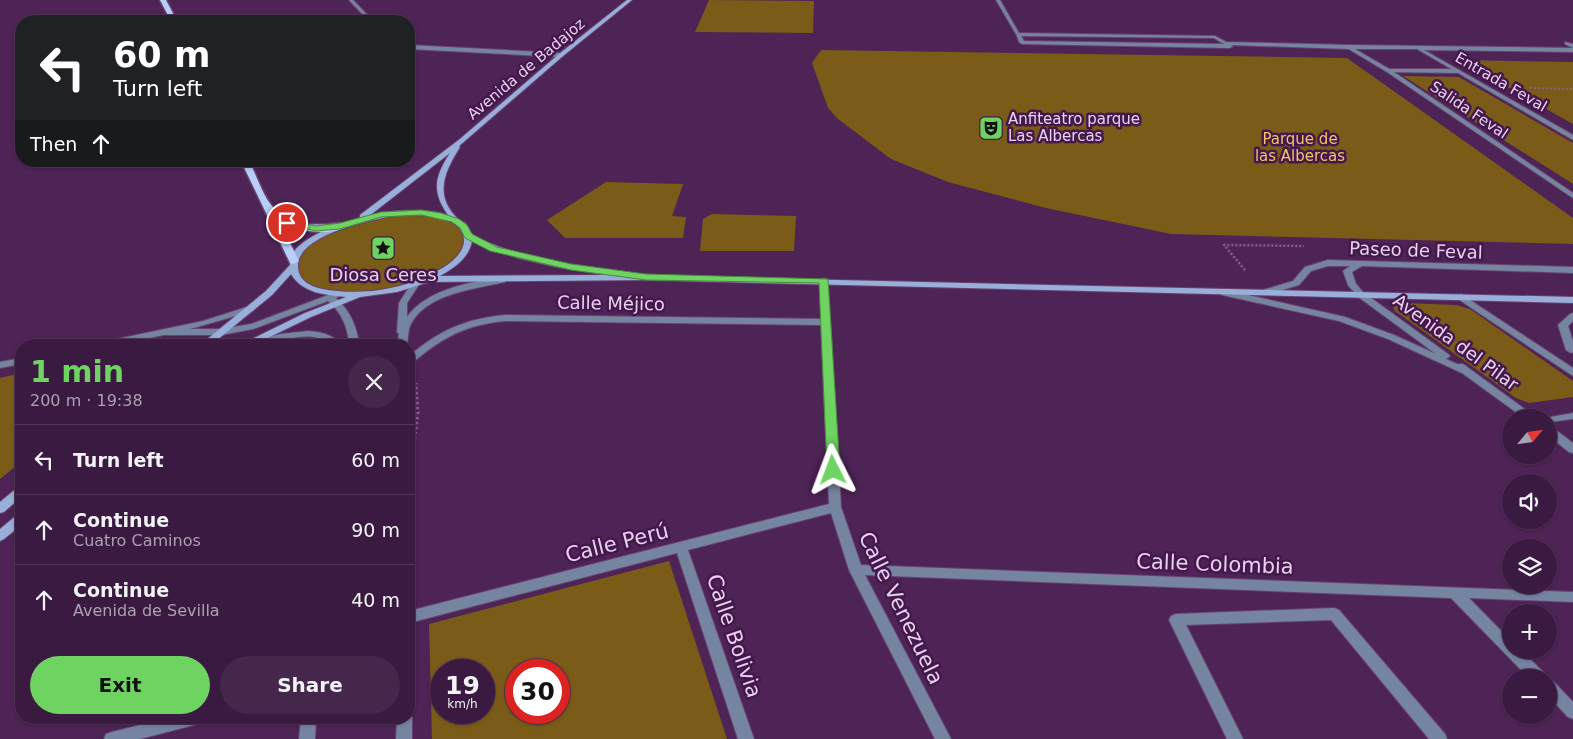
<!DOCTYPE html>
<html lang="en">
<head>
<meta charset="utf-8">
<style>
  :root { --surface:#3a1a40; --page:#45274b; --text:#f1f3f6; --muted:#aba1b1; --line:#543859; --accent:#6ed360 }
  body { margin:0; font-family:"DejaVu Sans",sans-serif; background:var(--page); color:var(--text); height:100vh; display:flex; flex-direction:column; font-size:19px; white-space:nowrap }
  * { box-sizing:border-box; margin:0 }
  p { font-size:16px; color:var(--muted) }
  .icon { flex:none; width:28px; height:28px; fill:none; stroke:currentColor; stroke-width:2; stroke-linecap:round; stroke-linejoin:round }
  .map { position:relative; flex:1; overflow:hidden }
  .side { position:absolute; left:15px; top:339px; width:400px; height:385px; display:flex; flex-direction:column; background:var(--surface); border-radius:20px; box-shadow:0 1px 4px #0004,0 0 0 1px var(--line) }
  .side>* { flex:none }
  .hud { position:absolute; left:15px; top:15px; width:400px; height:152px; border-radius:20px; box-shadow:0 1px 4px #0004,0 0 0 1px var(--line); background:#202124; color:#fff; overflow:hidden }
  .needle { width:32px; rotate:61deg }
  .buttons { position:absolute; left:1502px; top:409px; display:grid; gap:10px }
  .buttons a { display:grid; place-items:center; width:55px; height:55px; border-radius:50%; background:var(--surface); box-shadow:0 1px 4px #0004,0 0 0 1px var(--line); font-size:25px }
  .speed { position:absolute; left:430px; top:659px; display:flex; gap:10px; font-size:25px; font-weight:700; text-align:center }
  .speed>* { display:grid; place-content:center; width:65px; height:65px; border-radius:50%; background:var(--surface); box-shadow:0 1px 4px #0004,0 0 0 1px var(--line); line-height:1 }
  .speed small { font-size:12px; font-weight:400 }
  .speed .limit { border:8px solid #d22; background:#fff; color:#111 }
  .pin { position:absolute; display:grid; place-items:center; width:42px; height:42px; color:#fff; margin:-21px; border:2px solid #fff; border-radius:50%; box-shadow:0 1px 5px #0007 }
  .me { position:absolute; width:55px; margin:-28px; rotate:357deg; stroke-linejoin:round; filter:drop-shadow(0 0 4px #0008) }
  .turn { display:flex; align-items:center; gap:18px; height:105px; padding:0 15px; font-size:22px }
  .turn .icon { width:65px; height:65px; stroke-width:2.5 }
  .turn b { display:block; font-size:35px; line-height:42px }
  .then { display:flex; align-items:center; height:48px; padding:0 15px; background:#0003; gap:10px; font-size:19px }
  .round { display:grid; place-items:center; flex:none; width:52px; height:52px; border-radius:26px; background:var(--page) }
  .summary { display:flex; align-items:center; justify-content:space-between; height:85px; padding:0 15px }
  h1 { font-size:30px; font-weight:600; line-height:38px; color:var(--accent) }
  .button { display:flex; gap:10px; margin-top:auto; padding:10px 15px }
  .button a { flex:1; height:58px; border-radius:30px; background:var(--accent); color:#111; font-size:20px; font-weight:600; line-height:58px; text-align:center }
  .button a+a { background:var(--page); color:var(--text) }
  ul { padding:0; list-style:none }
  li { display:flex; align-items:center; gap:15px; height:70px; padding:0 15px; border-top:1px solid var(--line) }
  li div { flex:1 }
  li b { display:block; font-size:19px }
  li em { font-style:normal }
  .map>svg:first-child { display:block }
  .green { fill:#7b5b18; fill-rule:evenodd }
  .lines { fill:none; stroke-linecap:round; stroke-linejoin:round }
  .service-casing { stroke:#6a4271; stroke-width:2 }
  .pedestrian-casing { stroke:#6a4271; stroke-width:2 }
  .minor-casing { stroke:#6a4271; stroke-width:2 }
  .secondary-casing { stroke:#6a4271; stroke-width:2 }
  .primary-casing { stroke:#6a4271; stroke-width:3 }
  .path-far2 { stroke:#87628d; stroke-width:2; stroke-dasharray:2 2; stroke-linecap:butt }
  .path-far1 { stroke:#87628d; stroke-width:2.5; stroke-dasharray:2 2; stroke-linecap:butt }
  .path { stroke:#87628d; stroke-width:3; stroke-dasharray:2.5 2.5; stroke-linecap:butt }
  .service { fill:#75849f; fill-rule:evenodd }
  .pedestrian { fill:#75849f; fill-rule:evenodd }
  .minor { fill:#75849f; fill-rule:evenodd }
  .secondary { fill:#97afd9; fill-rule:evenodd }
  .primary { fill:#b7d0fb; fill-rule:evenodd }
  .route { fill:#6ed360; stroke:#48893e }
  .labels { text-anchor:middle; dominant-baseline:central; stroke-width:5; stroke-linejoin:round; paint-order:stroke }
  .far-street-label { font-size:15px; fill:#ead1ef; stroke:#43184a }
  .far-poi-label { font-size:15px; fill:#ead1ef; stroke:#43184a; text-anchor:start }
  .far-park-label { font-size:15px; fill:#f4c369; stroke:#43184a }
  .street-label { font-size:18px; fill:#ead1ef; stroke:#43184a }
  .poi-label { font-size:18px; fill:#ead1ef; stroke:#43184a }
  .near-street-label { font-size:21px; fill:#ead1ef; stroke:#43184a }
</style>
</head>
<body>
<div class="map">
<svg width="1573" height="739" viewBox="0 0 1573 739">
  <rect width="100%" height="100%" fill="#4e2355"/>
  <g class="green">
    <path d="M709 0 814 1 813 33 695 32Z"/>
    <path d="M821 50 1347 58 1573 218V244L1171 234 1046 208 948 182 891 159 838 119 828 108 812 63Z"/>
    <path d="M1459 60 1573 62V124Z"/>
    <path d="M1403 76 1459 77 1573 143V184Z"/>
    <path d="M606 182 683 184 672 216 686 217 683 238H565L547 220Z"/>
    <path d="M421 213 456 221 469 236 458 260 427 279 386 291 339 294 304 284 294 261 297 255 319 236 381 215Z"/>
    <path d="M712 214 796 216 794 251H700L703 219Z"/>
    <path d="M1405 303 1456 305 1470 309 1573 381V397L1529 403 1516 398 1395 311 1392 305Z"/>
    <path d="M21 373V462L0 479V378Z"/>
    <path d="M669 561 727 739H432L429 624ZM441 670H484V712H441ZM516 670H559V712H516Z"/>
  </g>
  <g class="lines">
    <g class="service-casing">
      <g id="service">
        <path d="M1016 33 1215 36 1226 42 1349 45 1352 47 1349 49 1231 45 1233 46 1230 48 1022 44 1019 42ZM1021 36 1214 38 1224 44 1024 41Z"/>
        <path d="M1565 42 1573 44V48L1565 44Z"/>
        <path d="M1389 69H1457L1460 71 1457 73 1387 72V70Z"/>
      </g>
    </g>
    <g class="pedestrian-casing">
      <path id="pedestrian" d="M1334 608 1339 610 1445 734 1447 739H1429L1331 620 1186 625 1243 739H1227L1169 620 1171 616 1176 614Z"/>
    </g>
    <g class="minor-casing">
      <g id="minor">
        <path d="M349 0H353L373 21H369Z"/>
        <path d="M996 0H1000L1020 35 1016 34Z"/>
        <path d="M409 45 561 53 564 55 561 57 409 49Z"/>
        <path d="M1349 45 1573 48V52L1424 50 1573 135V140L1417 49H1355L1391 70 1573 193V198L1387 72 1347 48Z"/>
        <path d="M1328 260 1573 267V273L1362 266 1352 272 1356 284 1363 292 1448 354 1450 356 1446 359 1457 364H1463L1537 418H1524L1462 373 1388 339 1339 321 1222 295 1218 292 1222 289 1345 317 1394 335 1436 354 1357 296 1348 285 1343 271 1350 266H1328L1311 271 1299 285 1266 295 1262 292 1263 290 1293 281 1305 267Z"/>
        <path d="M502 277 506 280 505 282C475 289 421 294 409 329 408 334 408 340 407 345H397L399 334 397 332 399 303 413 281H419L420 283 407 303V317C427 289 471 282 502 277Z"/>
        <path d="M824 278 828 281 841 507 861 565 1573 592V602L1469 598 1511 641V650H1521L1544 673 1546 678H1529L1451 598 865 575 951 739H935L849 570 831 513 688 550 754 739H738L677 553 409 623V611L829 504 821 325 505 321C465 325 443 337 412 363L409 364V356C440 330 465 319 505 315L821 319 820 281Z"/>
        <path d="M339 291 343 294 336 298C350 311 357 326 359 345H349C348 327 342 313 328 301L253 329 221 335H164L116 345H98L103 342 203 321 250 306 255 309 253 311 190 329H221L251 324Z"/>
        <path d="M1461 294 1573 368V376L1458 299 1457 297 1458 295Z"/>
        <path d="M1573 313V321L1568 326 1573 341V352L1571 353 1566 350 1558 325 1570 314Z"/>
        <path d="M308 331C321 332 332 334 342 345H331C306 323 269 352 242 344L244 342 281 334Z"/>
        <path d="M21 358V364L0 368V362Z"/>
        <path d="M1573 413V419L1549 422V418H1545Z"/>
        <path d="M1549 427 1553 428 1573 443V453L1569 452 1549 436Z"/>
        <path d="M1549 680 1554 682 1573 702V719L1568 717 1549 697Z"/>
        <path d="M409 713 412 718V739H396L397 718H409Z"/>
        <path d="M168 718H202L199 723 194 725 140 739H104L106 734 112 732Z"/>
        <path d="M301 718H316L315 739H299Z"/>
      </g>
    </g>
    <g class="secondary-casing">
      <g id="secondary">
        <path d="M627 0H632L563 56 459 146 460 147C445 171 433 195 458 219 459 220 463 222 465 223 468 226 470 233 473 235 480 240 490 243 497 246 534 260 574 265 613 270L616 271V275L1573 297V303L646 280 429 282 397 292 360 297 311 317 253 345H240L305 313 346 297C325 295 302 293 291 274L272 295 211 345H200L266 291 290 265C287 240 342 223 360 218V215L460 139 559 54ZM450 153C435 176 431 191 448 215 422 208 395 210 369 216ZM399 215C416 215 436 214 451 222 459 226 463 230 464 239 465 258 440 270 425 277 398 289 367 294 337 291 325 290 305 287 300 275 283 236 375 219 399 215ZM472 241 518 258 557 267 607 275 440 276C454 268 469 258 472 241Z"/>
        <path d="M21 487V497L4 512 0 513V502L17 488Z"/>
        <path d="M21 514V525L4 539 0 541V529L17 515Z"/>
      </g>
    </g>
    <g class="primary-casing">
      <g id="primary">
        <path d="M160 0H166L177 21H171Z"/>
        <path d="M241 161H249C256 174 263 196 272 206 289 227 316 226 340 223L345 226C331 238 294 230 279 221L299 261 294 264 290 263Z"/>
      </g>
    </g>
    <path class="path-far2" d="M1530 88 1573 89"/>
    <path class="path-far1" d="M1245 270 1224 245 1304 246"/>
    <path class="path" d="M409 445 414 444 418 413 416 383"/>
    <use href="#service" class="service"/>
    <use href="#pedestrian" class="pedestrian"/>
    <use href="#minor" class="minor"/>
    <use href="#secondary" class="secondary"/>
    <use href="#primary" class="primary"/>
  </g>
  <path class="route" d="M421 210 441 213 459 219 467 225 472 234 497 247 571 264 646 274 828 279 840 470 838 473H828L827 470 819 283 646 280 571 270 490 251 465 238 460 228 452 222 421 215 381 217 340 229 316 231 282 223 287 220 316 226 340 223 381 212Z"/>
  <defs>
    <g id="theatre-square" transform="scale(1.25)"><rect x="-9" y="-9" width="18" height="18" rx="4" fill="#6ed360" stroke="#43184a"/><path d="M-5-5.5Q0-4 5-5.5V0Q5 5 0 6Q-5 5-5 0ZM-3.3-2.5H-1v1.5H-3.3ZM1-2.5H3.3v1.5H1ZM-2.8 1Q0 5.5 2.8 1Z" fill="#111"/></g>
    <g id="sight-square" transform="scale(1.25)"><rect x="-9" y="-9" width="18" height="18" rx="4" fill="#6ed360" stroke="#43184a"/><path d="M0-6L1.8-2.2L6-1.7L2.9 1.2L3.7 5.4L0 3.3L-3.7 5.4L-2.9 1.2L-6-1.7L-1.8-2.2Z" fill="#111"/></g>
  </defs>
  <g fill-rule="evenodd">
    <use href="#theatre-square" x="991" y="128"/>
    <use href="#sight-square" x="383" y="248"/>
  </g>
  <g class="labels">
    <g class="far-street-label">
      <text transform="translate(526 69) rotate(-40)">Avenida de Badajoz</text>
      <text transform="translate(1501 82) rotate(30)">Entrada Feval</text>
      <text transform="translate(1469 110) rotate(34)">Salida Feval</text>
    </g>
    <g class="far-poi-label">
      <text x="1008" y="119">Anfiteatro parque<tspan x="1008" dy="17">Las Albercas</tspan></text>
    </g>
    <g class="far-park-label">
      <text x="1300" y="139">Parque de<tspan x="1300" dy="17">las Albercas</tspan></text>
    </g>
    <g class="street-label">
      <text transform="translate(1416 250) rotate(2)">Paseo de Feval</text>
      <text transform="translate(611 303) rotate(1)">Calle Méjico</text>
      <text transform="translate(1456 342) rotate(36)">Avenida del Pilar</text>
    </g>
    <g class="poi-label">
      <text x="383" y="274">Diosa Ceres</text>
    </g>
    <g class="near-street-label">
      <text transform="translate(617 543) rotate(-14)">Calle Perú</text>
      <text transform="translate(1215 564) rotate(2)">Calle Colombia</text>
      <text transform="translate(901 608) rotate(64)">Calle Venezuela</text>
      <text transform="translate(734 636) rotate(71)">Calle Bolivia</text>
    </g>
  </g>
</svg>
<div class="buttons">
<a><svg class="needle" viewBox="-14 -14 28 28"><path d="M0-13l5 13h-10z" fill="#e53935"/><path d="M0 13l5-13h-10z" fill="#aba1b1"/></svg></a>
<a><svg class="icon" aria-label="sound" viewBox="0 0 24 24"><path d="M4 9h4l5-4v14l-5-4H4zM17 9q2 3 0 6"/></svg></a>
<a><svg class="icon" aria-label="layers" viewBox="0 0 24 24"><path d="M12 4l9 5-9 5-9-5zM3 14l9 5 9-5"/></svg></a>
<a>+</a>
<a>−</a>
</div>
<div class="speed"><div>19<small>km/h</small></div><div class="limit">30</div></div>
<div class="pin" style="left:287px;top:223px;background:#d93025"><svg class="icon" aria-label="arrive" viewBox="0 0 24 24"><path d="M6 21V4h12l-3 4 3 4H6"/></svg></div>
<svg class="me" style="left:833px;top:470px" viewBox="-20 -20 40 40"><path d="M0-17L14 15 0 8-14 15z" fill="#6ed360" stroke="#fff" stroke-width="4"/></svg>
<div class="hud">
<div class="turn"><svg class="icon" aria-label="left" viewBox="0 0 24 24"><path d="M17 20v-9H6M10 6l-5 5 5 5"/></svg><div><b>60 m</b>Turn left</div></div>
<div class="then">Then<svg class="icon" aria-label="ahead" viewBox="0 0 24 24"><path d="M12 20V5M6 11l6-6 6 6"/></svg></div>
</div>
<section class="side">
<div class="summary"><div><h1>1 min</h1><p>200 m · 19:38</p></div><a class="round"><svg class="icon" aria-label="close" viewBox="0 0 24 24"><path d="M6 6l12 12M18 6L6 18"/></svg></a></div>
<ul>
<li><svg class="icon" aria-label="left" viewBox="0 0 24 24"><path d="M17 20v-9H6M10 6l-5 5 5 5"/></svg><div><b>Turn left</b></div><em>60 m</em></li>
<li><svg class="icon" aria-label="ahead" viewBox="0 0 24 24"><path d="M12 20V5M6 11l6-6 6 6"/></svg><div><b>Continue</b><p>Cuatro Caminos</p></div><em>90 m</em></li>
<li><svg class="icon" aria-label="ahead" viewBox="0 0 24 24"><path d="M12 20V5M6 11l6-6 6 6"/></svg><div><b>Continue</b><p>Avenida de Sevilla</p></div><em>40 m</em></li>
</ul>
<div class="button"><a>Exit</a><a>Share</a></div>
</section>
</div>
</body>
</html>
